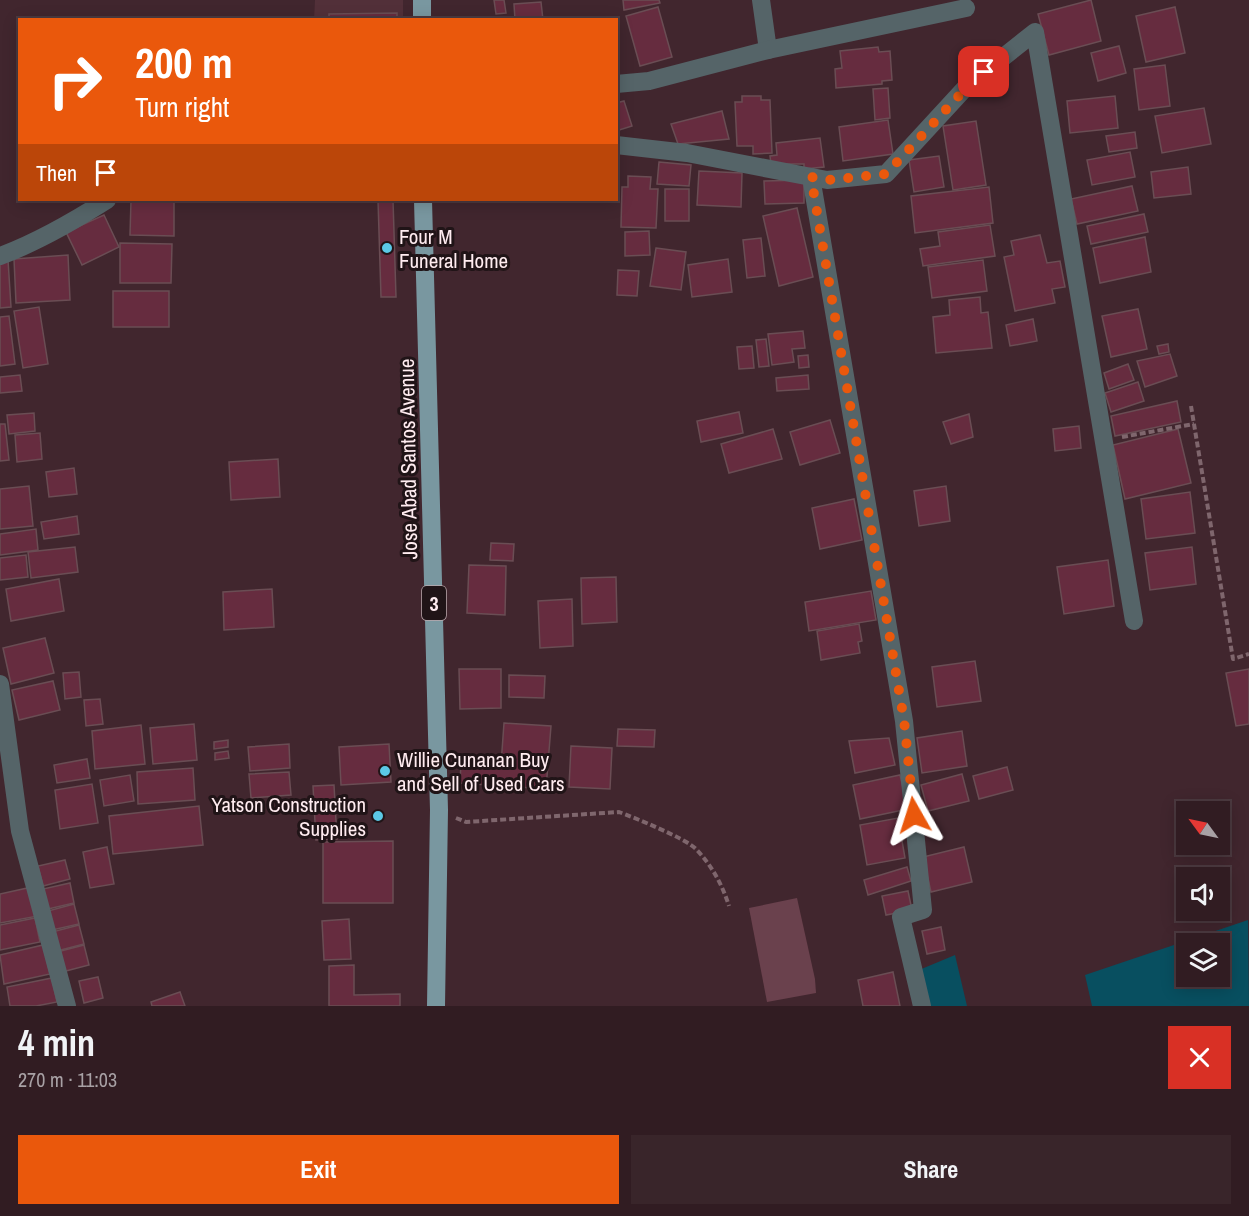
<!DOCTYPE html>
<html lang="en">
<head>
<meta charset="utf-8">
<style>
  :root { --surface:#311c22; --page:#39252a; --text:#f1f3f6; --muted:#a8a1a5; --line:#4c3a40; --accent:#ea580c }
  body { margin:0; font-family:"Archivo Narrow",sans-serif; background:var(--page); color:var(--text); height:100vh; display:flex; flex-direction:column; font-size:22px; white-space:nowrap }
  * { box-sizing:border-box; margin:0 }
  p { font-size:20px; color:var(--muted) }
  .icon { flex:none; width:33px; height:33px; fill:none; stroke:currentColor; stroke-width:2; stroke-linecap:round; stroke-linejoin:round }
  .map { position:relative; height:1006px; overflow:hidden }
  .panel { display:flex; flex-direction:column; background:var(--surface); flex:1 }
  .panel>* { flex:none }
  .top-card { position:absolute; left:18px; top:18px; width:600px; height:183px; border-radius:0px; box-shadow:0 3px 15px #0003,0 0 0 2px var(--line); background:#ea580c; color:#fff; overflow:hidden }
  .needle { width:39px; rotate:303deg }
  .buttons { position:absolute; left:1176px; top:801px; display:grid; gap:12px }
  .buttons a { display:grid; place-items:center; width:54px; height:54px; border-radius:0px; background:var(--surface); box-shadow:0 3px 15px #0003,0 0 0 2px var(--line); font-size:30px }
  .pin { position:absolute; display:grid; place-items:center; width:51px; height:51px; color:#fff; margin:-26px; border-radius:12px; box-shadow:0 3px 9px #0006 }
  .me { position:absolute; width:66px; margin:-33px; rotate:354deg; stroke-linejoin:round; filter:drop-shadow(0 0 4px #0008) }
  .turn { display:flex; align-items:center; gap:21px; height:126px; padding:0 18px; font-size:27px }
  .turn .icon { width:78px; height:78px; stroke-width:2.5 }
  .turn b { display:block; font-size:42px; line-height:51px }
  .then { display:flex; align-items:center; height:57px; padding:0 18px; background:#0003; gap:12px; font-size:22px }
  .round { display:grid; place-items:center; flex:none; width:63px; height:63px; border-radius:0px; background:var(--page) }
  .overview { display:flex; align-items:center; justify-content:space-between; height:102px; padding:0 18px }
  h1 { font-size:36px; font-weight:700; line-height:45px }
  .button { display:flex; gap:12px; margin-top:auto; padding:12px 18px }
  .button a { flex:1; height:69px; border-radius:0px; background:var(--accent); color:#fff; font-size:24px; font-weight:700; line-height:69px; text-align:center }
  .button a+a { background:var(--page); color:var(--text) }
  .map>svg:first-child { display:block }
  .built { fill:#523039 }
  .green { fill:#6a414d }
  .water { fill:#084f60; fill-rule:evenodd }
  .building { fill:#662c3f; stroke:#6a4d54; stroke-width:1.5 }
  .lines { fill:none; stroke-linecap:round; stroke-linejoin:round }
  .path { stroke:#7f666d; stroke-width:4; stroke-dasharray:6 3; stroke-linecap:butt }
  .street { stroke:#556468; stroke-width:18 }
  .primary { stroke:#7997a0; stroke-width:18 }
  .route { stroke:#ea580c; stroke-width:10; stroke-dasharray:0 18 }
  .poi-dot { fill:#5bc8e6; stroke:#201417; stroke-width:2 }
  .labels { text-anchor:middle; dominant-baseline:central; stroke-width:6; stroke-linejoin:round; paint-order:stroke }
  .shield { fill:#201417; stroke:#bcabaf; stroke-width:1.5 }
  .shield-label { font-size:20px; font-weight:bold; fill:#ffecf0 }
  .poi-label { font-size:21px; fill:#ffecf0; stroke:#201417; text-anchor:start }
  .street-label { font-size:21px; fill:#ffecf0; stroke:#201417 }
</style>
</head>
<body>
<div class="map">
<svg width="1249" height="1006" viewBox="0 0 1249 1006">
  <rect width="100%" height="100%" fill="#41262e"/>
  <path class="built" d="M315 0H403V19L314 20Z"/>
  <path class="green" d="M797 898 815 979 816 993 767 1002 749 908Z"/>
  <g class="water">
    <path d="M1248 920 1249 1006H1092L1085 975ZM1186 944H1220V976H1186Z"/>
    <path d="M955 955 967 1006H930L919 970Z"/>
  </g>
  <g class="building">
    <path d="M494 0H504L506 13 496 14Z"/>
    <path d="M623 0H659L660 3 624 10Z"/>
    <path d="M1091 0 1101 41 1049 55 1038 14Z"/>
    <path d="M541 2 543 20H515L514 4Z"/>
    <path d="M658 7 672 57 640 66 626 16Z"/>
    <path d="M1175 7 1185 53 1146 62 1136 16Z"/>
    <path d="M397 13V20H329V14Z"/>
    <path d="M1119 46 1126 73 1098 81 1091 53Z"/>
    <path d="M878 47 879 52 890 51 892 80 882 81V84L836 88 835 69 842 68 840 51Z"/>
    <path d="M1165 65 1170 106 1139 110 1134 69Z"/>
    <path d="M888 88 890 118 875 120 873 89Z"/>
    <path d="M742 96H761V100H770L772 153 753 154V146H737L735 102H742Z"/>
    <path d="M1115 96 1118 128 1070 133 1067 101Z"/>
    <path d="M624 101 632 126 616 131V103Z"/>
    <path d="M1204 108 1211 144 1162 153 1155 116Z"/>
    <path d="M722 111 729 139 678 144 671 124Z"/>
    <path d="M888 120 893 154 843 161 839 127Z"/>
    <path d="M976 121 986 185 953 190 943 126Z"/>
    <path d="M1135 132 1137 148 1109 152 1106 136Z"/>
    <path d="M820 138 824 167 804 169V164H771L770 156 777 155 776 143Z"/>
    <path d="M1130 152 1135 177 1092 185 1087 160Z"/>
    <path d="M939 156 944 187 914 192 909 160Z"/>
    <path d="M659 162 691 165 689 186 657 184Z"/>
    <path d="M1188 167 1191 194 1154 198 1151 172Z"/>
    <path d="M699 171 742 173 741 207 697 205Z"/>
    <path d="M628 176 651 177 650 189H658L656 228 621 227 622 187H628Z"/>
    <path d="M804 180V203L765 204 764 181Z"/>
    <path d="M1132 186 1138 211 1077 224 1071 199Z"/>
    <path d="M989 187 993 223 915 233 911 196Z"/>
    <rect x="665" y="189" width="24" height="32"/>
    <path d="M131 200H174V236L130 235Z"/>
    <path d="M378 200H393L396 297H381Z"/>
    <path d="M797 208 813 277 779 286 763 216Z"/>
    <path d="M1144 214 1148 232 1091 244 1087 226Z"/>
    <path d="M104 215 119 247 82 265 66 232Z"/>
    <path d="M990 225 995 256 923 266 920 249 940 246 938 232Z"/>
    <path d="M649 231 650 255 625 256V232Z"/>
    <path d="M1040 235 1047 263 1060 261 1065 287 1052 289 1055 303 1015 311 1004 257 1014 255 1011 241Z"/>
    <path d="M1145 237 1151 272 1100 283 1093 248Z"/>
    <path d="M761 238 765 276 747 278 743 240Z"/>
    <path d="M120 243 172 244 171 283H120Z"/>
    <path d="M656 248 686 252 681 290 650 286Z"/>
    <path d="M68 255 70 300 16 303 14 259Z"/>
    <path d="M728 259 732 292 692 297 688 265Z"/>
    <path d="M8 260 11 307 0 308V264Z"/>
    <path d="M983 260 987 291 932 298 928 267Z"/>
    <path d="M618 270 639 271 637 296 617 295Z"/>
    <rect x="113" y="291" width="56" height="36"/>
    <path d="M980 297 981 313 988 312 992 348 936 353 933 317 950 315 949 300Z"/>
    <path d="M39 307 48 364 23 368 14 311Z"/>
    <path d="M1138 309 1147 349 1111 357 1102 316Z"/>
    <path d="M9 316 15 364 0 366V317Z"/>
    <path d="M1033 319 1037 341 1010 346 1006 325Z"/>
    <path d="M803 331 805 348 792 349 794 362 772 365 768 334Z"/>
    <path d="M766 339 769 366 759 367 756 340Z"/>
    <path d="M1168 344 1169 352 1159 354 1157 346Z"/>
    <path d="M752 346 754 368 739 369 737 347Z"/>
    <path d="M1170 354 1177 376 1145 387 1137 361Z"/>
    <path d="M808 355 809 367 799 368 798 356Z"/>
    <path d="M1128 364 1134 380 1109 389 1104 373Z"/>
    <path d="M20 375 22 391 0 393V377Z"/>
    <path d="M808 375 809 389 777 391 776 378Z"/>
    <path d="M1138 382 1144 401 1111 412 1105 393Z"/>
    <path d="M1177 401 1181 422 1115 436 1111 416Z"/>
    <path d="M739 412 743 433 701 442 697 421Z"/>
    <path d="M34 413 35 431 9 434 7 415Z"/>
    <path d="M969 414 973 437 951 444 943 422Z"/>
    <path d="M830 420 840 453 800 465 790 432Z"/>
    <path d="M0 424H5L9 460 0 461Z"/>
    <path d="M1079 426 1081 448 1055 451 1053 429Z"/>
    <path d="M773 429 782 459 729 473 721 444Z"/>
    <path d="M1178 429 1191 483 1125 499 1113 445Z"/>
    <path d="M40 433 42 459 17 462 15 435Z"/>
    <path d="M278 459 280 497 231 500 229 462Z"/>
    <path d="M74 468 77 494 49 497 46 472Z"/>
    <path d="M29 486 33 526 0 529V489Z"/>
    <path d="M946 486 950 521 919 526 914 491Z"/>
    <path d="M1190 492 1195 533 1146 539 1141 499Z"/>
    <path d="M854 499 862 540 820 549 812 508Z"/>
    <path d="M77 516 79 534 44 539 41 522Z"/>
    <path d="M36 529 38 550 0 555V534Z"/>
    <path d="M491 543 514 544 513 561 490 560Z"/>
    <path d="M75 547 78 572 31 578 28 552Z"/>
    <path d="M1192 547 1196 584 1150 590 1145 553Z"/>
    <path d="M26 555 28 577 0 580V558Z"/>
    <path d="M1108 560 1114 606 1064 614 1057 567Z"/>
    <path d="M469 565 506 566 505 615 467 613Z"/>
    <path d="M616 577 617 622 582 624 581 578Z"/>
    <path d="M59 579 64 611 11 621 6 589Z"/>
    <path d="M272 589 274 627 224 630 223 592Z"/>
    <path d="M871 591 876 620 809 631 805 602Z"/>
    <path d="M572 599 573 646 540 648 538 601Z"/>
    <path d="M859 624 862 641 858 642 860 653 821 660 817 631Z"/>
    <path d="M45 638 54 673 11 684 3 648Z"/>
    <path d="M975 661 981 701 937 707 932 667Z"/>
    <path d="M459 669H501V708L460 709Z"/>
    <path d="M1249 669V724L1236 726 1226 673Z"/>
    <path d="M79 672 81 697 65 699 63 673Z"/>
    <path d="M509 675 545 676 544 698 509 697Z"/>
    <path d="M53 681 60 710 19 720 12 690Z"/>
    <path d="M100 699 103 724 86 726 84 700Z"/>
    <path d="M504 723 551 726 546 789 460 783 461 762 501 765Z"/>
    <path d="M194 724 197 760 153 764 150 728Z"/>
    <path d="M141 725 145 764 95 769 92 731Z"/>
    <path d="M618 729 655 730 654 747 617 746Z"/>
    <path d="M962 731 967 766 922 773 917 738Z"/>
    <path d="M889 738 895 765 855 773 849 741Z"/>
    <path d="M228 740V747L214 749V742Z"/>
    <path d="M289 744 290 768 250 771 248 747Z"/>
    <path d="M389 744 391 782 341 785 339 747Z"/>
    <path d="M571 746 612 748 610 789 569 787Z"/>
    <path d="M228 751 229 758 215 760V753Z"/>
    <path d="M87 759 90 778 57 783 54 765Z"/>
    <path d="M1007 767 1013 790 979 799 973 776Z"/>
    <path d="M193 768 195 800 138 804 137 772Z"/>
    <path d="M289 772 291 795 251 798 249 774Z"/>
    <path d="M962 774 969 801 928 811 921 785Z"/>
    <path d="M130 775 134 801 104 806 100 780Z"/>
    <path d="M900 775 908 809 860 819 853 785Z"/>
    <path d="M92 784 98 823 60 829 55 790Z"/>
    <path d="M334 785 337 839 316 840 313 786Z"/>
    <path d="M199 806 203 845 113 854 109 816Z"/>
    <path d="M898 818 905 858 867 865 860 825Z"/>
    <path d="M393 841V903H323V842Z"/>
    <path d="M107 847 114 884 90 888 83 852Z"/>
    <path d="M964 847 972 882 931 892 923 857Z"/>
    <path d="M65 860 70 879 43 886 38 866Z"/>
    <path d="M907 867 911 881 868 895 864 880Z"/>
    <path d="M70 883 74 903 48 909 43 889Z"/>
    <path d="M32 887 38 916 0 923V894Z"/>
    <path d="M908 891 912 910 886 915 882 896Z"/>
    <path d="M74 904 79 924 52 930 48 911Z"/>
    <path d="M35 918 40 942 0 950V925Z"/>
    <path d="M349 919 351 959 324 960 322 921Z"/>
    <path d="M79 925 84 944 57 951 52 932Z"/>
    <path d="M941 927 945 950 927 954 922 931Z"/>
    <path d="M43 945 50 974 4 984 0 955Z"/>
    <path d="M84 945 89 965 62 972 57 952Z"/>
    <path d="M354 965V995L400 994V1006H329V966Z"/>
    <path d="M893 972 900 1006H863L858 980Z"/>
    <path d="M98 977 103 998 84 1003 79 981Z"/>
    <path d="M52 978 57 1002 36 1006H10L7 987Z"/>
    <path d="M180 992 185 1006H152L151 1002Z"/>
  </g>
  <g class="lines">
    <g class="path">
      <path d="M1191 406 1233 659 1249 654"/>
      <path d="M1122 437 1194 424"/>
      <path d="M456 818 466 822 619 812C635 818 685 838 696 849 712 866 722 884 729 906"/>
    </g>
    <g class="street">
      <path d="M761 0 768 50"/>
      <path d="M616 84 649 81 768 50 966 8"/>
      <path d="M616 145 687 153 827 180 886 174 967 86 1035 32 1134 621"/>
      <path d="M811 177 904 721 923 910 901 917 922 1006"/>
      <path d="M0 256C38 242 74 221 107 200"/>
      <path d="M0 684 20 831 67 1006"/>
    </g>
    <g class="primary">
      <path d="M422 20V0"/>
      <path d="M423 200 439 810 436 1006"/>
    </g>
  </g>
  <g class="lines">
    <path class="route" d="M914 815 904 720 811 177 828 180 886 174 968 86 984 72"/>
  </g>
  <g class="poi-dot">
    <circle cx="387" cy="248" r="6"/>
    <circle cx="385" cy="771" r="6"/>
    <circle cx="378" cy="816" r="6"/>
  </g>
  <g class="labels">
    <rect class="shield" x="422" y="586" width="24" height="34" rx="4.5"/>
    <g class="shield-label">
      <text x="434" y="603">3</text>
    </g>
    <g class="poi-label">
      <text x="399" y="236">Four M<tspan x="399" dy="24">Funeral Home</tspan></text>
      <text x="397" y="759">Willie Cunanan Buy<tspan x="397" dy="24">and Sell of Used Cars</tspan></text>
      <text x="366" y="804" text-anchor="end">Yatson Construction<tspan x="366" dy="24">Supplies</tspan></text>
    </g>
    <g class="street-label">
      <text transform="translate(408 459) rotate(-91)">Jose Abad Santos Avenue</text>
    </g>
  </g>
</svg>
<div class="buttons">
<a><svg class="needle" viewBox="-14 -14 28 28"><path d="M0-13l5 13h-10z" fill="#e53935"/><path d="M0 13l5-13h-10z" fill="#a8a1a5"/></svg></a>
<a><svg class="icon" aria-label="sound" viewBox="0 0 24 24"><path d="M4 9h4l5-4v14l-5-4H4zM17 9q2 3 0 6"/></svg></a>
<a><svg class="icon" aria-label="layers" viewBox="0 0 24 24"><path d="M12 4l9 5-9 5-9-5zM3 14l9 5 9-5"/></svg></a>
</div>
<div class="pin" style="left:984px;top:72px;background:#d93025"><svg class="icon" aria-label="arrive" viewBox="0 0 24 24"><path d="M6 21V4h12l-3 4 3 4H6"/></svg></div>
<svg class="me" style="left:914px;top:815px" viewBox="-20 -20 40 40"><path d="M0-17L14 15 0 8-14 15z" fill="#ea580c" stroke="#fff" stroke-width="4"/></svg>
<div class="top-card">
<div class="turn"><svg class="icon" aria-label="right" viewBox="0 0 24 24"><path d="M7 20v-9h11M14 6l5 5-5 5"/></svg><div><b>200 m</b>Turn right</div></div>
<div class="then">Then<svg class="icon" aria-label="arrive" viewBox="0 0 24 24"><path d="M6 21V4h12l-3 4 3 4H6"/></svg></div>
</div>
</div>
<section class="panel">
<div class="overview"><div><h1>4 min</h1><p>270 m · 11:03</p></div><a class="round" style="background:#d93025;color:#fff"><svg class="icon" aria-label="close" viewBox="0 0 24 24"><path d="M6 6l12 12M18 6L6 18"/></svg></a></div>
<div class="button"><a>Exit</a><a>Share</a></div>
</section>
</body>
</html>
